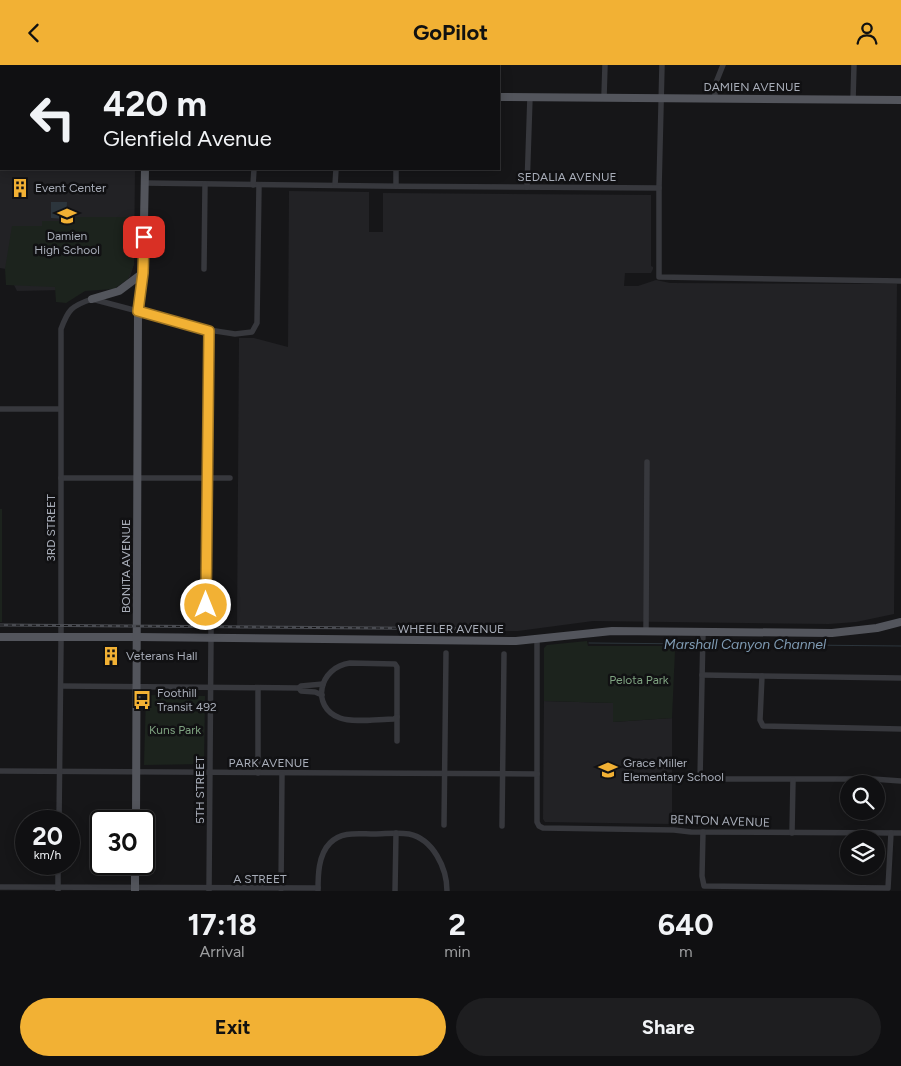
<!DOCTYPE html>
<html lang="en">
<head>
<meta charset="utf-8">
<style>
  :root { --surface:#101012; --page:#1e1e20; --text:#f1f3f6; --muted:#9c9d9f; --line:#303032; --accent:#f2b134 }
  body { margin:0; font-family:Figtree,sans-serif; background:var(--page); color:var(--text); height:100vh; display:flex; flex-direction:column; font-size:19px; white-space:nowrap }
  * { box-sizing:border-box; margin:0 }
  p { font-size:16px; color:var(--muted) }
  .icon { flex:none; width:28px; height:28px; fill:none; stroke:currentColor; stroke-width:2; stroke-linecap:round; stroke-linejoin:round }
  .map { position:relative; height:826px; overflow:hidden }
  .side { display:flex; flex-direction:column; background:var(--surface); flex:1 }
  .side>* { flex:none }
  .guide { position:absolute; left:0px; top:0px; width:500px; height:105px; box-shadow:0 2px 12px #0003,0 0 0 1px var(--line); background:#101012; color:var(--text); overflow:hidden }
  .fabs { position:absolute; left:840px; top:710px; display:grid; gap:10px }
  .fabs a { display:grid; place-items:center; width:45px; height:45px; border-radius:50%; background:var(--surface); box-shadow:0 2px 12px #0003,0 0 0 1px var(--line); font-size:25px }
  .speed { position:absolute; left:15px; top:745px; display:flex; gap:10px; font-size:25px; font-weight:700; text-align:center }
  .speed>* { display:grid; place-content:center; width:65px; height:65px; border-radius:50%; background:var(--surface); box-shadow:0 2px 12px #0003,0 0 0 1px var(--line); line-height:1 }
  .speed small { font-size:12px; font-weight:400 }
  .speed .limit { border:2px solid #111; border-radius:8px; background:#fff; color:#111 }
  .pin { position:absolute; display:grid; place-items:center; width:42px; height:42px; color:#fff; margin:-21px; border-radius:10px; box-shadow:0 2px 8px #0006 }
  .me { position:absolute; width:55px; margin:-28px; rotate:0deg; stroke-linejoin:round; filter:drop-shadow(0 0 4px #0008) }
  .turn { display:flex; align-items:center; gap:18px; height:105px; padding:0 20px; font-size:22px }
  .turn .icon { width:65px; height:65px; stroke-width:2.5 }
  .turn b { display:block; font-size:35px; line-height:42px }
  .eta { display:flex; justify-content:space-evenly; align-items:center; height:85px; text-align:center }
  .eta b { font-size:30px; font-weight:700; line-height:35px }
  .action { display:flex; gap:10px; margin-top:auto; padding:10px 20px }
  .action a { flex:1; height:58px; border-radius:30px; background:var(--accent); color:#111; font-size:20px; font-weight:700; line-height:58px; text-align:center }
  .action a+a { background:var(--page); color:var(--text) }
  header { display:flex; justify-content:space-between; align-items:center; height:65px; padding:0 20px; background:var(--accent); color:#111; font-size:22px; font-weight:700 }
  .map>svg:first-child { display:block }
  .built { fill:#222225 }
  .green { fill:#1c231d }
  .water { fill:#2c353c }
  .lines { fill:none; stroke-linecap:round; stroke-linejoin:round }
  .stream { stroke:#2c353c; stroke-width:1 }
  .minor { stroke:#37383d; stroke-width:5.5 }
  .major { stroke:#53555c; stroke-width:8 }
  .rail-casing { stroke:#4a4c52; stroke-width:3 }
  .rail { stroke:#111113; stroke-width:1; stroke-dasharray:4; stroke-linecap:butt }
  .route-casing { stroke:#9d7322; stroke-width:12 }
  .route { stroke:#f2b134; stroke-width:9 }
  .labels { text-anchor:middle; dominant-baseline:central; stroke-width:5; stroke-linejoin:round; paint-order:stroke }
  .street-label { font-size:12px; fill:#a8adb8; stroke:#111113 }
  .poi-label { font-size:12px; fill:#a8adb8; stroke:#111113; text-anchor:start }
  .park-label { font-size:12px; fill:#7fa381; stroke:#111113 }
  .water-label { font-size:14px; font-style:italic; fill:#7f9bb3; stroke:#111113 }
</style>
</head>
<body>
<header><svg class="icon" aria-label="back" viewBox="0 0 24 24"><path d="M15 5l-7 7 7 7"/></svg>GoPilot<svg class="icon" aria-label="person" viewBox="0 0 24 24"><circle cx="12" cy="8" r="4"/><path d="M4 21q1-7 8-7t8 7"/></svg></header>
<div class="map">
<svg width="901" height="826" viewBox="0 0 901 826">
  <rect width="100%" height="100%" fill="#161618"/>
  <g class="built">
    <path d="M0 33 1 104H135L134 199 130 212 118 221 108 224 17 226 6 204 0 203Z"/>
    <path d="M289 126 369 127V167H383V128L651 130V201L653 202V204L651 208H625L624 221H638L656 215 670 218 897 219 894 549 856 557 829 559 593 556 518 566 237 564 239 273H254L288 282Z"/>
    <path d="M544 636 613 638V657L672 653V759L545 757 543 754Z"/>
  </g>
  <g class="green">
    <path d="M70 152H134V199L128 214 114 224 85 226 66 238 56 237 55 222 6 220 5 204 12 161H42V156H66Z"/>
    <rect x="0" y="444" width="2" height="113"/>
    <path d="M587 576 588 581H673L675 585 672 653 613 657V638L544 636V583L547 580Z"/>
    <path d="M146 630 205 631 204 699 144 700Z"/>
  </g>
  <path class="water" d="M51 137H67L66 154 51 153Z"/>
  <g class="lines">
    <g class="stream">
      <path d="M589 578 700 579"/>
      <path d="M704 579 901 581"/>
    </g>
    <g class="minor">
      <path d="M662 0 659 123V212L901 216"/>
      <path d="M255 1V0"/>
      <path d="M397 1V0"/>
      <path d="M0 26H1"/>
      <path d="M604 32 605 0"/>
      <path d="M715 33V20L723 0"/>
      <path d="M853 35 854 0"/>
      <path d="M145 118C316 121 488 122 659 123"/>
      <path d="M253 120 254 104"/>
      <path d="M335 120 336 104"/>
      <path d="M396 121V104"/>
      <path d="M527 122 530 32"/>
      <path d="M204 204 205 119"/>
      <path d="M209 265 206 540 211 561V573L209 826"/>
      <path d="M0 344H60"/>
      <path d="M61 413H230"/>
      <path d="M646 567 647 397"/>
      <path d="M703 567 700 714H873L901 716"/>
      <path d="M537 574V757L539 761 543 763 674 765 691 767 901 768"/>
      <path d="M350 598 395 599 397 602V652L394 654C379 654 353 658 340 653 310 642 319 602 350 598Z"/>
      <path d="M702 610 901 613"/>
      <path d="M762 611 760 655 763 661 901 664"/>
      <path d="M61 621 299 623 301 626 315 627 322 630"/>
      <path d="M299 623 301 621 323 619"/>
      <path d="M397 652V676"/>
      <path d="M0 706 537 709"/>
      <path d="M258 708V623"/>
      <path d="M59 756 61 579V264C68 245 71 241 92 234L209 265 235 269 252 267 257 258 259 120"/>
      <path d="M444 760 446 588"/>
      <path d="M502 761 504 589"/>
      <path d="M703 767 702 811 704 821 888 823 891 768"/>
      <path d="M792 768 793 715"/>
      <path d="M0 822 318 823"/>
      <path d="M281 824 282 709"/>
      <path d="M58 826V799"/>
      <path d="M318 826C318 811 318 790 330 778 342 766 358 769 374 769 385 769 397 767 409 769 433 774 447 803 447 826"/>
      <path d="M395 826 396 768"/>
    </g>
    <g class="major">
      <path d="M145 0V1"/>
      <path d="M499 32 901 35"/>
      <path d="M92 234 119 226 143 208"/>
      <path d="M0 572H137L516 576 612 566 832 568 877 563 901 557"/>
      <path d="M136 756 138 246 143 208 145 104"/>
      <path d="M135 826V799"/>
    </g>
    <g class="rail-casing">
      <path id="rail" d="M0 560 501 564"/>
    </g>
    <use href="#rail" class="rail"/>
  </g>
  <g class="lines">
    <g class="route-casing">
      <path id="route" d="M144 172 143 208 138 246 209 266 206 540"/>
    </g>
    <use href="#route" class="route"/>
  </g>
  <defs>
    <g id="building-bare" transform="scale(1.5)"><path d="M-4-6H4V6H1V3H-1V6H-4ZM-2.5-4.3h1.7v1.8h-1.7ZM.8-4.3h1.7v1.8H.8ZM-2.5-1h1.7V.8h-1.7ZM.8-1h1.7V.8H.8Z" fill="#f2b134" stroke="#111113" stroke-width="2.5" paint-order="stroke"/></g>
    <g id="school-bare" transform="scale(1.5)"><path d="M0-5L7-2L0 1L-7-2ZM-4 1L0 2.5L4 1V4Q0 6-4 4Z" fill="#f2b134" stroke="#111113" stroke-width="2.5" paint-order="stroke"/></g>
    <g id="bus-bare" transform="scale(1.5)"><path d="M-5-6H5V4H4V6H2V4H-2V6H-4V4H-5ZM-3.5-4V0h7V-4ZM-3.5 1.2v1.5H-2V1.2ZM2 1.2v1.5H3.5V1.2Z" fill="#f2b134" stroke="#111113" stroke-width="2.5" paint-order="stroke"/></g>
  </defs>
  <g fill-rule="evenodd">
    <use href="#building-bare" x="20" y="123"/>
    <use href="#school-bare" x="67" y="151"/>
    <use href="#building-bare" x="111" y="591"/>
    <use href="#bus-bare" x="142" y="635"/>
    <use href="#school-bare" x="608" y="705"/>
  </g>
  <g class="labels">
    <g class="street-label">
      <text x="752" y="22">DAMIEN AVENUE</text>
      <text x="567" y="112">SEDALIA AVENUE</text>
      <text transform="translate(51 463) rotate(-90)">3RD STREET</text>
      <text transform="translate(126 501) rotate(-90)">BONITA AVENUE</text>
      <text x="451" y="564">WHEELER AVENUE</text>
      <text x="269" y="698">PARK AVENUE</text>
      <text transform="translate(200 725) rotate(-90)">5TH STREET</text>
      <text transform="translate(720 756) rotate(2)">BENTON AVENUE</text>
      <text x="260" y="814">A STREET</text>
    </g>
    <g class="poi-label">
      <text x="35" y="123">Event Center</text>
      <text x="67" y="171" text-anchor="middle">Damien<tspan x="67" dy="14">High School</tspan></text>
      <text x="126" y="591">Veterans Hall</text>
      <text x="157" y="628">Foothill<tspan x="157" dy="14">Transit 492</tspan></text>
      <text x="623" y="698">Grace Miller<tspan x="623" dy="14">Elementary School</tspan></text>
    </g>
    <g class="park-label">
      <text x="639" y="615">Pelota Park</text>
      <text x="175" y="665">Kuns Park</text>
    </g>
    <g class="water-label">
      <text x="745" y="579">Marshall Canyon Channel</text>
    </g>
  </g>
</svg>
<div class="fabs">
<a><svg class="icon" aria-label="search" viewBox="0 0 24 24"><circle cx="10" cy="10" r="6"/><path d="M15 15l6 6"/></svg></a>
<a><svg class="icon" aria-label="layers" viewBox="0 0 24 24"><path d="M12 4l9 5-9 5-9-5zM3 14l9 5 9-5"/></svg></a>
</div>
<div class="speed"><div>20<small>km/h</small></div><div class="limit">30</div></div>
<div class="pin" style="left:144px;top:172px;background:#d93025"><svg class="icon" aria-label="arrive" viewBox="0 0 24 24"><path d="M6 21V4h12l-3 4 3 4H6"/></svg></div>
<svg class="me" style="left:206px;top:540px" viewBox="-20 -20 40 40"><circle r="17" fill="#f2b134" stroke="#fff" stroke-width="3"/><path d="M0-11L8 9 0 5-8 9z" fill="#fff"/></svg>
<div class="guide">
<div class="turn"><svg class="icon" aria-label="left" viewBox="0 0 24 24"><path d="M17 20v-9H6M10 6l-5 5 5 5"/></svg><div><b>420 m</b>Glenfield Avenue</div></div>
</div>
</div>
<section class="side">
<div class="eta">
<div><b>17:18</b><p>Arrival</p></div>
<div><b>2</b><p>min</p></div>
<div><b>640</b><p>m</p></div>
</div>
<div class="action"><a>Exit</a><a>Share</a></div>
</section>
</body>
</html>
